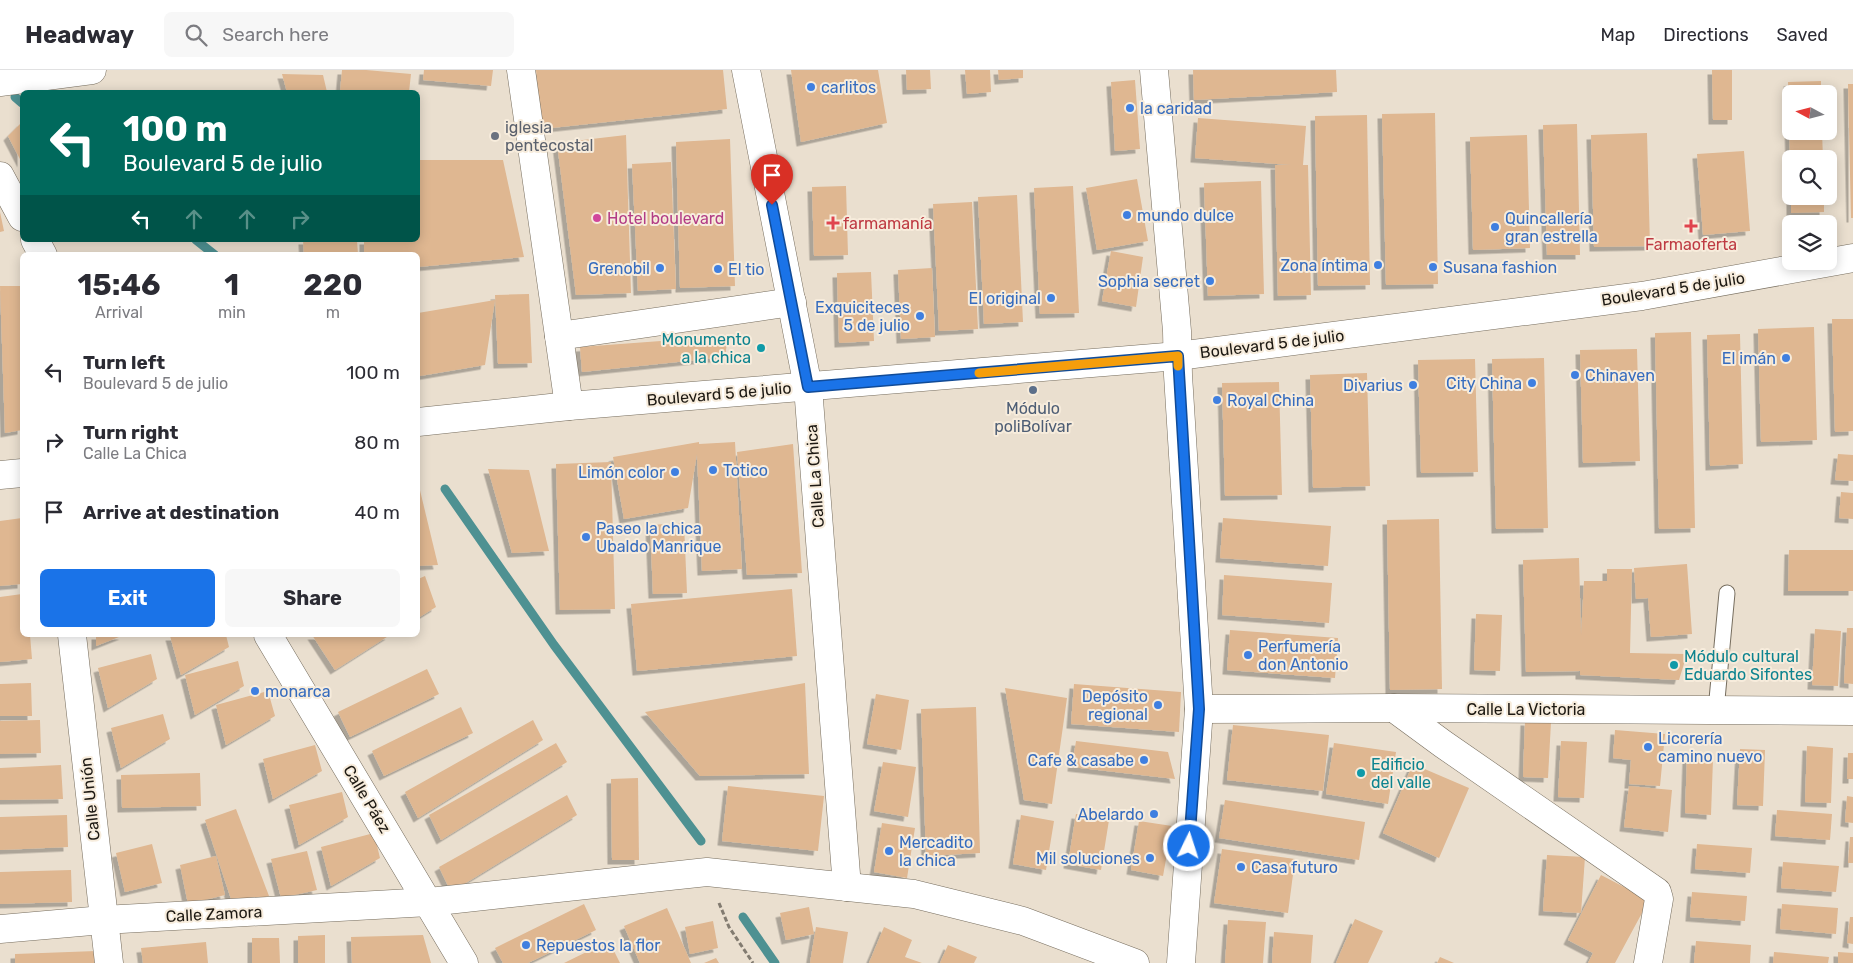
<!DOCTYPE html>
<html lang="en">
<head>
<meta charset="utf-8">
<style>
  :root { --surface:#fff; --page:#f7f7f7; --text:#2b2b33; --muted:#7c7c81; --line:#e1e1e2; --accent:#1a73e8 }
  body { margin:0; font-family:Rubik,sans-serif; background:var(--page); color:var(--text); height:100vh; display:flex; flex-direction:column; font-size:19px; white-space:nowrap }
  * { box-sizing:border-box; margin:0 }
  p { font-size:16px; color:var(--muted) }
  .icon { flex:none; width:28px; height:28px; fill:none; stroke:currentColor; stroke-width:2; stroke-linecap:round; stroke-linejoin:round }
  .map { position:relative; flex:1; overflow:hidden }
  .panel { position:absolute; left:20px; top:182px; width:400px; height:385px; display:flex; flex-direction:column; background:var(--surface); border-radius:8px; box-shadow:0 2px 12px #0003 }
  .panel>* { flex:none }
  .guide { position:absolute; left:20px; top:20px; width:400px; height:152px; border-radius:8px; box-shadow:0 2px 12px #0003; background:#00695c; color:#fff; overflow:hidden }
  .needle { width:32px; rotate:277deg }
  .controls { position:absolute; left:1782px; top:15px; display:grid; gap:10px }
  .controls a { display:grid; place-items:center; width:55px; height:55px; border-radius:8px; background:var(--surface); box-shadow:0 2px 12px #0003; font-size:25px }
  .pin { position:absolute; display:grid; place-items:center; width:42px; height:42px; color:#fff; margin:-51px -21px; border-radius:50% 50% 50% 0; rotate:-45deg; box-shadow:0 0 5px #0007 }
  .pin .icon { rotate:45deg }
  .me { position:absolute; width:55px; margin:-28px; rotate:4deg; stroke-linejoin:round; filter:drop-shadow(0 0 4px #0008) }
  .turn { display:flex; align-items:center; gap:18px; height:105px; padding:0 20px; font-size:22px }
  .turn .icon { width:65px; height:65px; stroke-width:2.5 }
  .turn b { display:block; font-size:35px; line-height:42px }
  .lanes { display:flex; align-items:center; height:48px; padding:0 20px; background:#0003; justify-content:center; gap:25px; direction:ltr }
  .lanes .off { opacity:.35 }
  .eta { display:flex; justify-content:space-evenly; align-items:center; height:85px; text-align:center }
  .eta b { font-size:30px; font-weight:700; line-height:35px }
  .button { display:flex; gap:10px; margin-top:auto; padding:10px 20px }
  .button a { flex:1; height:58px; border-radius:8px; background:var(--accent); color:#fff; font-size:20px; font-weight:700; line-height:58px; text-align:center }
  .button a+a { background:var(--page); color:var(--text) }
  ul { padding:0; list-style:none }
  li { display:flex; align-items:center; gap:15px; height:70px; padding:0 20px }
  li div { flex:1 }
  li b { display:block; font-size:19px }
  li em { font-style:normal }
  header { display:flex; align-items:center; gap:30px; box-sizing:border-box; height:70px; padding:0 25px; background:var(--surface); border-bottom:1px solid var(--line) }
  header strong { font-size:24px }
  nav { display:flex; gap:28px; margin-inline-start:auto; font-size:18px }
  .search { width:350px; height:45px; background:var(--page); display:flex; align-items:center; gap:12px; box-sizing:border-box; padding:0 18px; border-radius:8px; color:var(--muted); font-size:19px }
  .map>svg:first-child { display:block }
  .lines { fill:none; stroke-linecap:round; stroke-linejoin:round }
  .stream { stroke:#4e9192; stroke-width:9 }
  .building { fill:#dfb791; filter:url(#shadow) }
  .lane-casing { stroke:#766d5e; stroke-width:17 }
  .street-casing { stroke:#766d5e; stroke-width:29 }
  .path { stroke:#827b70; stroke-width:3; stroke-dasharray:5 2.5; stroke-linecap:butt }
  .lane { stroke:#fff; stroke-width:15 }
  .street { stroke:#fff; stroke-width:28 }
  .route-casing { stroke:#114b97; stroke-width:12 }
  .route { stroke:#1a73e8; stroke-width:9 }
  .slow { stroke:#f59e0b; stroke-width:9 }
  .shop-dot { fill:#3f7fe0; stroke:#f7ecdc; stroke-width:2 }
  .worship-dot { fill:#6b7280; stroke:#f7ecdc; stroke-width:2 }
  .hotel-dot { fill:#d1479c; stroke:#f7ecdc; stroke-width:2 }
  .health-dot { fill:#e0444e; stroke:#f7ecdc; stroke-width:2 }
  .culture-dot { fill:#0f9aa8; stroke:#f7ecdc; stroke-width:2 }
  .service-dot { fill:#5c6f8a; stroke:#f7ecdc; stroke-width:2 }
  .labels { text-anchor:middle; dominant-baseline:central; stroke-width:4; stroke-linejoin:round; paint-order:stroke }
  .shop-label { font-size:16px; fill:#366cbe; stroke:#f7ecdc; text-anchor:start }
  .worship-label { font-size:16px; fill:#5b616d; stroke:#f7ecdc; text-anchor:start }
  .hotel-label { font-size:16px; fill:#b23c85; stroke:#f7ecdc; text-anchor:start }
  .health-label { font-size:16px; fill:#be3a42; stroke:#f7ecdc; text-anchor:start }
  .street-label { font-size:16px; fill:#1d1913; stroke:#f7ecdc }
  .culture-label { font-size:16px; fill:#0d838f; stroke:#f7ecdc; text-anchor:start }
  .service-label { font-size:16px; fill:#4e5e75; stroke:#f7ecdc }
</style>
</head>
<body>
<header>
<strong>Headway</strong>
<div class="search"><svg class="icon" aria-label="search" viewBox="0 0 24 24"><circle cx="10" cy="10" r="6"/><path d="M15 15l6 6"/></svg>Search here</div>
<nav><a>Map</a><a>Directions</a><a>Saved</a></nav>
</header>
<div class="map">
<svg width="1853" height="893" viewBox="0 0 1853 893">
  <defs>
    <filter id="shadow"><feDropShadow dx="-4.5" dy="4.5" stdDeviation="0" flood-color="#0004"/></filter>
  </defs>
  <rect width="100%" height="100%" fill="#eadfcf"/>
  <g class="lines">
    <g class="stream">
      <path d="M15 27 22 33"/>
      <path d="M196 170 215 185"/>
      <path d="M445 419 554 575 701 771"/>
      <path d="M743 847 775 893"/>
    </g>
  </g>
  <g class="building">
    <path d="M342 0H366L411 4 409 22H340Z"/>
    <path d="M424 0H493L491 16 423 10Z"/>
    <path d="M536 0H723L727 39 542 59Z"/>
    <path d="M791 0H878L887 53 801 72Z"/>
    <path d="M906 0H930L931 19 907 20Z"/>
    <path d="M965 0H990L991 22 967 24Z"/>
    <path d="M998 0H1023V8L999 10Z"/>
    <path d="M1193 0H1336L1337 22 1194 30Z"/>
    <path d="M1712 0H1732V50H1713Z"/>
    <path d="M282 4 323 5 327 22H287Z"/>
    <path d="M1135 10 1140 79 1115 81 1111 12Z"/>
    <path d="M1821 11V24H1791V61H1822L1823 89H1790L1788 12Z"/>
    <path d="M1848 14H1853V148H1851Z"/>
    <path d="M1435 43 1438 214 1386 215 1382 44Z"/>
    <path d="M1367 45 1370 215 1318 216 1315 46Z"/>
    <path d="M1198 48 1306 56 1303 95H1308L1311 225 1278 226 1275 95H1291L1195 88Z"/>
    <path d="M22 52V93L8 66Z"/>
    <path d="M1577 54 1580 185H1547L1543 55Z"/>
    <path d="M1647 63 1650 176 1594 177 1591 65Z"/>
    <path d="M626 65 631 223 576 225 557 73Z"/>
    <path d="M1527 65 1530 178 1473 180 1470 67Z"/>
    <path d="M730 69 735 216 680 218 676 72Z"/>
    <path d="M1744 81 1750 161 1703 165 1697 84Z"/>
    <path d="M418 90H503L524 187 418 197V185H364V170H418Z"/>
    <path d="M671 92 676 219 638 221 632 94Z"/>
    <path d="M1137 109 1148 171 1097 180 1086 118Z"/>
    <path d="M1261 111 1264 224 1208 226 1204 113Z"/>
    <path d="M846 116 848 185 814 186 812 117Z"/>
    <path d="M1073 116 1079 243 1040 244 1034 118Z"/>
    <path d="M1017 125 1023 252 984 254 978 127Z"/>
    <path d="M1791 126H1824V142L1791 143Z"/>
    <path d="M972 132 978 259 939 261 933 134Z"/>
    <path d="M0 142 4 161 0 162Z"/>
    <path d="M303 170H357L358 185H304Z"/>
    <path d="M1111 181 1143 187 1136 237 1102 231Z"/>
    <path d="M932 198 935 267 901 269 898 200Z"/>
    <path d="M871 202 874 271 839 273 837 203Z"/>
    <path d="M0 216H22V360L5 363Z"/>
    <path d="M529 224 532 293 498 294 495 225Z"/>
    <path d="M495 230 485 295 420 306 418 293V243Z"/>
    <path d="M1832 249H1853V361L1835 362Z"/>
    <path d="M1814 257 1817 370 1761 372 1758 259Z"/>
    <path d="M1691 262 1695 458 1659 459 1655 263Z"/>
    <path d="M1740 264 1743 394 1710 396 1707 265Z"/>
    <path d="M728 266 725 287 582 302 580 277Z"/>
    <path d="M1637 279 1640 391 1583 393 1580 280Z"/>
    <path d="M1544 288 1548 458 1496 459 1492 289Z"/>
    <path d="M1475 289 1478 402 1421 403 1418 290Z"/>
    <path d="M1367 303 1370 416 1313 418 1310 305Z"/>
    <path d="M1279 312 1282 425 1225 426 1222 313Z"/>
    <path d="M699 372V374L735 372 742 499 702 501 697 384 688 438 624 449 613 387Z"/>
    <path d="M793 374 802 503 747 505 737 382Z"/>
    <path d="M1838 384 1853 385V411L1835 410Z"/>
    <path d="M611 392 615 539 560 540 556 394Z"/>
    <path d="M488 399 529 400 549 481 512 483Z"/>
    <path d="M418 412 438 495 418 496Z"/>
    <path d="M1841 422 1853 423V449L1839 448Z"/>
    <path d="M22 448V514L0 516V451Z"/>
    <path d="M1223 448 1331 456 1328 496 1220 488Z"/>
    <path d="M1439 449 1442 619 1390 620 1387 450Z"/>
    <path d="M684 453 687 523 653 524 650 455Z"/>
    <path d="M1789 480H1853V521H1788Z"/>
    <path d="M1579 488 1581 565 1584 511H1607V499H1632L1630 583 1687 584 1679 610 1580 605V601L1526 602 1523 490Z"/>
    <path d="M1687 494 1692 564 1651 567 1648 528 1636 529 1634 498Z"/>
    <path d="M1224 505 1332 513 1329 553 1222 545Z"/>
    <path d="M425 506 436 537 418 548V509Z"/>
    <path d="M792 519 797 586 637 601 631 534Z"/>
    <path d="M22 524V565H30L32 589 0 592V527Z"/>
    <path d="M1476 544 1502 545 1500 601 1474 600Z"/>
    <path d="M1847 558H1853V614L1844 613Z"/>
    <path d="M1815 559 1841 561 1838 616 1812 615Z"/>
    <path d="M1230 560 1338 568 1335 608 1227 600Z"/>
    <path d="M96 565H124L96 576Z"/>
    <path d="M226 565 229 577 181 605 170 566Z"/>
    <path d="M312 565H390L335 600Z"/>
    <path d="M151 584 157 609 108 638 98 598Z"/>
    <path d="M238 591 244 616 195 645 185 605Z"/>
    <path d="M427 599 439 624 350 667 338 642Z"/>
    <path d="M31 613 32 646H0V614Z"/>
    <path d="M805 613 809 704 700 706 645 642Z"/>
    <path d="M1074 614 1181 622 1179 662 1071 654Z"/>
    <path d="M1005 618 1067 628 1052 734 1024 730Z"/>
    <path d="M268 621 275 646 226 675 216 635Z"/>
    <path d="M876 624 909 630 901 680 867 674Z"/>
    <path d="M461 637 473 663 384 706 372 681Z"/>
    <path d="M976 637 980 783 926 786 921 639Z"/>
    <path d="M163 644 170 669 121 698 111 658Z"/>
    <path d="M40 650 41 683 0 684V651Z"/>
    <path d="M533 650 543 670 418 748 405 722Z"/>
    <path d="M1525 651 1551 652 1548 708 1523 707Z"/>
    <path d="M1233 655 1329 665 1323 721 1227 710Z"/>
    <path d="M1615 660 1665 664 1660 716 1629 714 1631 690 1613 688Z"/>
    <path d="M1076 671 1168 682 1175 709 1072 697Z"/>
    <path d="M1561 671 1587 672 1584 728 1558 727Z"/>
    <path d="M556 673 567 692 441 770 429 745Z"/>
    <path d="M1334 673 1396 682 1388 734 1326 724Z"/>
    <path d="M315 675 322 701 273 729 263 689Z"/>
    <path d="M1807 676 1833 678 1831 733 1805 732Z"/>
    <path d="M1740 679 1765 680 1763 736 1737 735Z"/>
    <path d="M1848 683H1853V709H1847Z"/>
    <path d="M1687 688 1713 689 1711 745 1685 743Z"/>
    <path d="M883 692 916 697 908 747 874 741Z"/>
    <path d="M1413 694 1469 718 1439 788 1383 763Z"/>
    <path d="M61 695 63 729 0 730V698Z"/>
    <path d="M200 703 201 736 122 738 121 705Z"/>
    <path d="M638 708 639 790H612L611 709Z"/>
    <path d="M728 716 824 726 818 781 722 771Z"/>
    <path d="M1629 716 1672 720 1668 762 1624 757Z"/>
    <path d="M342 722 348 747 299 775 289 735Z"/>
    <path d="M567 725 577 745 451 822 439 797Z"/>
    <path d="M1847 726 1853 727V753L1845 752Z"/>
    <path d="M1225 730 1365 752 1359 790 1219 768Z"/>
    <path d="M236 739 269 826 233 835 205 750Z"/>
    <path d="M1777 740 1832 744 1830 770 1775 766Z"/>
    <path d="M1076 744 1109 750 1101 800 1068 794Z"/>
    <path d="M67 745 68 777 0 780V747Z"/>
    <path d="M1021 745 1054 751 1046 800 1013 794Z"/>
    <path d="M1139 751 1172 756 1163 806 1131 800Z"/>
    <path d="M882 753 915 758 907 808 874 802Z"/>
    <path d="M374 763 380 788 331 816 321 777Z"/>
    <path d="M1850 767H1853V793H1848Z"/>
    <path d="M152 774 162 813 125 822 116 783Z"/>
    <path d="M1697 774 1752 778 1750 803 1695 799Z"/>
    <path d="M1222 779 1295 789 1288 843 1214 833Z"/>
    <path d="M307 781 317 820 281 828 271 789Z"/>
    <path d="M1547 785 1585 787 1581 843 1543 841Z"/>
    <path d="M216 786 225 825 188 834 180 795Z"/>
    <path d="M1783 792 1839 796 1836 822 1781 818Z"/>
    <path d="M71 800 72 832 0 834V802Z"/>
    <path d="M1601 805 1649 830 1615 893H1588L1593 883 1568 870Z"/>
    <path d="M1692 822 1747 826 1745 851 1690 847Z"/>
    <path d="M584 834 596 860 528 893H503L495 878Z"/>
    <path d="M1782 834 1838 838 1836 864 1780 859Z"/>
    <path d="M809 837 814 864 786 870 780 843Z"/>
    <path d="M667 838 691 893H640L624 856Z"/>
    <path d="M1850 847H1853V874L1847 873Z"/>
    <path d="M1355 849 1383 861 1368 893H1336Z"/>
    <path d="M1228 850 1266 852 1263 893H1225Z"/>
    <path d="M713 851 718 878 690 884 685 857Z"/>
    <path d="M816 857 848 862 843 893H810Z"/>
    <path d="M884 857 912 870 905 887 922 893H869Z"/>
    <path d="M1274 862 1313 865 1311 893H1272Z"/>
    <path d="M325 865V893H298V866Z"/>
    <path d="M423 865 431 893H352L351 867Z"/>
    <path d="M252 868H279L280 893H252Z"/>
    <path d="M609 871 620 893H564Z"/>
    <path d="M1696 871 1751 875 1750 893H1694Z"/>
    <path d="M206 872 208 893H143L141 878Z"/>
    <path d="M948 875 977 887 974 893H940Z"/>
    <path d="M96 881V893H15V884Z"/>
    <path d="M1774 882 1829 887 1828 893H1773Z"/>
    <path d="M1838 882 1853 883V893H1838Z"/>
    <path d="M1440 887 1454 893H1437Z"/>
    <path d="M716 888 719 893H704Z"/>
  </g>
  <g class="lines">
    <g class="lane-casing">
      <path id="lane" d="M1716 640 1727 523"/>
    </g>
    <g class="street-casing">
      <g id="street">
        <path d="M521 0 569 336"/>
        <path d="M746 0 808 317 847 817"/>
        <path d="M1154 0 1177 261 1178 305 1199 639 1181 893"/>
        <path d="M0 12 92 0"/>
        <path d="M0 106 22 147"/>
        <path d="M35 170 43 185"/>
        <path d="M559 266 792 232"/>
        <path d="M418 352 569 336 1178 286 1642 226 1853 188"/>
        <path d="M0 405 22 403"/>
        <path d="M72 565 109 893"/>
        <path d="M268 565 464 893"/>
        <path d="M1394 638 1443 674 1657 822 1659 829 1648 893"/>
        <path d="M1199 639 1394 638 1853 641"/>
        <path d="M0 859 103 850 429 832 707 802 914 824 1023 851 1135 893"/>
      </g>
    </g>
    <path class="path" d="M719 833 729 857 753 893"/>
    <use href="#lane" class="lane"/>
    <use href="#street" class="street"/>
  </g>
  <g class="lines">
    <g class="route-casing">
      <path id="route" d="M772 135 808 317 1178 286 1199 639 1189 776"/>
    </g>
    <use href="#route" class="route"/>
    <path class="slow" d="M979 303 1178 286V296"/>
  </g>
  <g class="shop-dot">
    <circle cx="811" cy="17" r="5"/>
    <circle cx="1130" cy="38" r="5"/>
    <circle cx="1127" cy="145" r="5"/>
    <circle cx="1495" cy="157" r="5"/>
    <circle cx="1378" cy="195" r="5"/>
    <circle cx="1433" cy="197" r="5"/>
    <circle cx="660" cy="198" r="5"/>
    <circle cx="718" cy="199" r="5"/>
    <circle cx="1210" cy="211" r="5"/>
    <circle cx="1051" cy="228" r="5"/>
    <circle cx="920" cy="246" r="5"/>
    <circle cx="1786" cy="288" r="5"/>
    <circle cx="1575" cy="305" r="5"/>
    <circle cx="1532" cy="313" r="5"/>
    <circle cx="1413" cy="315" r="5"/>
    <circle cx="1217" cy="330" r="5"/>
    <circle cx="713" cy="400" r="5"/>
    <circle cx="675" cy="402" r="5"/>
    <circle cx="586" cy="467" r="5"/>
    <circle cx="1248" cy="585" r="5"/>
    <circle cx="255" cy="621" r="5"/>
    <circle cx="1158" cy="635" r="5"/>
    <circle cx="1648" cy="677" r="5"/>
    <circle cx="1144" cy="690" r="5"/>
    <circle cx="1154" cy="744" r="5"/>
    <circle cx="889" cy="781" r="5"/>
    <circle cx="1150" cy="788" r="5"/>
    <circle cx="1241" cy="797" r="5"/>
    <circle cx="526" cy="875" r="5"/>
  </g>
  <circle class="worship-dot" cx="495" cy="66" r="5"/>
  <circle class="hotel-dot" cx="597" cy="148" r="5"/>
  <g class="health-dot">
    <path d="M830.5 145.5h5v5h5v5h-5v5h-5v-5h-5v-5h5z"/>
    <path d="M1688.5 148.5h5v5h5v5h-5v5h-5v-5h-5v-5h5z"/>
  </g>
  <g class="culture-dot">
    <circle cx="761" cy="278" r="5"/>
    <circle cx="1674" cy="595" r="5"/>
    <circle cx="1361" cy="703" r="5"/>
  </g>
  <circle class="service-dot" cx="1033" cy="320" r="5"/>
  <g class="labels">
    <g class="shop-label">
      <text x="821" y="17">carlitos</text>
      <text x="1140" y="38">la caridad</text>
      <text x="1137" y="145">mundo dulce</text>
      <text x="1505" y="148">Quincallería<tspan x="1505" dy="18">gran estrella</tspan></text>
      <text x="1368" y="195" text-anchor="end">Zona íntima</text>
      <text x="1443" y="197">Susana fashion</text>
      <text x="650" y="198" text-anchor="end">Grenobil</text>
      <text x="728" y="199">El tio</text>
      <text x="1200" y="211" text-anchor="end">Sophia secret</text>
      <text x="1041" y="228" text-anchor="end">El original</text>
      <text x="910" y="237" text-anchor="end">Exquiciteces<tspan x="910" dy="18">5 de julio</tspan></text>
      <text x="1776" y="288" text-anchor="end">El imán</text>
      <text x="1585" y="305">Chinaven</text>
      <text x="1522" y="313" text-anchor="end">City China</text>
      <text x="1403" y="315" text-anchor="end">Divarius</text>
      <text x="1227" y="330">Royal China</text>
      <text x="723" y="400">Totico</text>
      <text x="665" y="402" text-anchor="end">Limón color</text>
      <text x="596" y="458">Paseo la chica<tspan x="596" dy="18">Ubaldo Manrique</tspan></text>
      <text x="1258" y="576">Perfumería<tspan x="1258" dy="18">don Antonio</tspan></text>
      <text x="265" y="621">monarca</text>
      <text x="1148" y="626" text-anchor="end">Depósito<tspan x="1148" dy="18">regional</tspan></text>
      <text x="1658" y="668">Licorería<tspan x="1658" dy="18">camino nuevo</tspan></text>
      <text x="1134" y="690" text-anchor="end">Cafe &amp; casabe</text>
      <text x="1144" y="744" text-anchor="end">Abelardo</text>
      <text x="899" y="772">Mercadito<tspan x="899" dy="18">la chica</tspan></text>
      <text x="1140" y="788" text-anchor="end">Mil soluciones</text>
      <text x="1251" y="797">Casa futuro</text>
      <text x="536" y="875">Repuestos la flor</text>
    </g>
    <g class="worship-label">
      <text x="505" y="57">iglesia<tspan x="505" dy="18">pentecostal</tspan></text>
    </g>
    <g class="hotel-label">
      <text x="607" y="148">Hotel boulevard</text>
    </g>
    <g class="health-label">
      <text x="843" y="153">farmamanía</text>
      <text x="1691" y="174" text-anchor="middle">Farmaoferta</text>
    </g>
    <g class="street-label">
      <text transform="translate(1673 219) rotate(-9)">Boulevard 5 de julio</text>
      <text transform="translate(1272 274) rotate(-7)">Boulevard 5 de julio</text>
      <text transform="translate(719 324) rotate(-5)">Boulevard 5 de julio</text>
      <text transform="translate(815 406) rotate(-94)">Calle La Chica</text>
      <text x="1526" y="639">Calle La Victoria</text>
      <text transform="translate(90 729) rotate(-96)">Calle Unión</text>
      <text transform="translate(367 729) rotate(59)">Calle Páez</text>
      <text transform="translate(214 844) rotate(-3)">Calle Zamora</text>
    </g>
    <g class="culture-label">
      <text x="751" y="269" text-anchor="end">Monumento<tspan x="751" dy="18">a la chica</tspan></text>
      <text x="1684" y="586">Módulo cultural<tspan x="1684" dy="18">Eduardo Sifontes</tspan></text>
      <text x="1371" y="694">Edificio<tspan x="1371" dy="18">del valle</tspan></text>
    </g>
    <g class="service-label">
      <text x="1033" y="338">Módulo<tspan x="1033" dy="18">poliBolívar</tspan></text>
    </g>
  </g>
</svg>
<div class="controls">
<a><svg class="needle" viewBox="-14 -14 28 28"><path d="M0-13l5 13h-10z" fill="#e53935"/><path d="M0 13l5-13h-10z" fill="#7c7c81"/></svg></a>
<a><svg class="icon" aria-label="search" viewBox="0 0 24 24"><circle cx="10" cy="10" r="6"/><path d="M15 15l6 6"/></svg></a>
<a><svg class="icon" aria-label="layers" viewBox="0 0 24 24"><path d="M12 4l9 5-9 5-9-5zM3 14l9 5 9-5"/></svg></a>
</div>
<div class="pin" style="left:772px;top:135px;background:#d93025"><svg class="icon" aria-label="arrive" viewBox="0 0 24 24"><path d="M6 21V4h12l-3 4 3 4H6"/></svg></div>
<svg class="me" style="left:1189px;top:776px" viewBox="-20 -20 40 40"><circle r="17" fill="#1a73e8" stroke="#fff" stroke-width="3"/><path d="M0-11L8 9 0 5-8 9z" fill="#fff"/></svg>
<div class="guide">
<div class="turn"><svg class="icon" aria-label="left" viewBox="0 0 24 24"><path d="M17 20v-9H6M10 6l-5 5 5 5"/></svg><div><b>100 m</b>Boulevard 5 de julio</div></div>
<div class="lanes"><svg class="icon" aria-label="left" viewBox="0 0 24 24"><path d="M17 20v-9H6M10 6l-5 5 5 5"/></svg><svg class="icon off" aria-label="ahead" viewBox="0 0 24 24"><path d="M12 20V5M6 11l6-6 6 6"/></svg><svg class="icon off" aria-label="ahead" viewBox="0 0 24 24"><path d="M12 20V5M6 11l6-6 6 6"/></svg><svg class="icon off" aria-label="right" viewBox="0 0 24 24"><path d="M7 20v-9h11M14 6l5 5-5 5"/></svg></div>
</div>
<section class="panel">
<div class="eta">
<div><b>15:46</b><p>Arrival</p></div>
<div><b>1</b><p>min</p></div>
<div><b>220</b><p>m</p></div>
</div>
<ul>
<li><svg class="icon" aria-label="left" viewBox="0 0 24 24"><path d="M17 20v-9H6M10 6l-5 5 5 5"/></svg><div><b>Turn left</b><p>Boulevard 5 de julio</p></div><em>100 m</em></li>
<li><svg class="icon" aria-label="right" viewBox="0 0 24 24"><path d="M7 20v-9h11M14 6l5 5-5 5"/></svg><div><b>Turn right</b><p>Calle La Chica</p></div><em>80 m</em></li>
<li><svg class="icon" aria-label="arrive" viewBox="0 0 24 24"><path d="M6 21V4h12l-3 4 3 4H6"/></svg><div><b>Arrive at destination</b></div><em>40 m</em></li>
</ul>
<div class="button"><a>Exit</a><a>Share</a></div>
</section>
</div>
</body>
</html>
